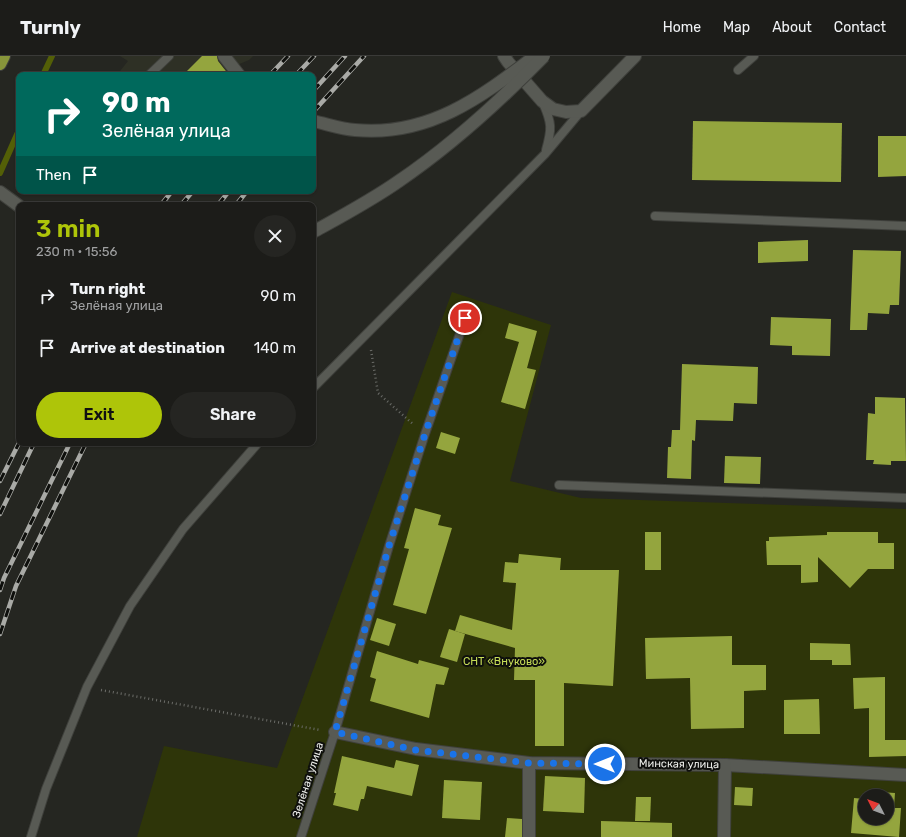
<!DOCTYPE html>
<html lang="en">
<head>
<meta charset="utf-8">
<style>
  :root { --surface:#1c1c19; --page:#252522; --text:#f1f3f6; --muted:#a0a1a2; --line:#3a3a38; --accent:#aec509 }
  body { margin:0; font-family:Rubik,sans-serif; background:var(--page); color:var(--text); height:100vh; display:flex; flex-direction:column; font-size:15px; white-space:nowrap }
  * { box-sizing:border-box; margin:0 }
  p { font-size:13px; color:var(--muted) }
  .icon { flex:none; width:22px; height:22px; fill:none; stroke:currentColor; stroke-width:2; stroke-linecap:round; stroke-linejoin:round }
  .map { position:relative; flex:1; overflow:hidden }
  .sheet { position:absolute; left:16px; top:146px; width:300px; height:244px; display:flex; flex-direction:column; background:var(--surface); border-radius:8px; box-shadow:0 1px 3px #0004,0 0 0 1px var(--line) }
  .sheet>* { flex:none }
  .guide { position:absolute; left:16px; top:16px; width:300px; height:122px; border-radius:8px; box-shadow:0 1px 3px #0004,0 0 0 1px var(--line); background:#00695c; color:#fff; overflow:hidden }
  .needle { width:26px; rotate:312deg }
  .buttons { position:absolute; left:858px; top:733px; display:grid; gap:8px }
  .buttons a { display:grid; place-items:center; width:36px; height:36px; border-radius:50%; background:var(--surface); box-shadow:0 1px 3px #0004,0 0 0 1px var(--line); font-size:20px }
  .pin { position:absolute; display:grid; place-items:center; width:34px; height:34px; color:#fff; margin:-17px; border:2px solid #fff; border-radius:50%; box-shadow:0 1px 4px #0007 }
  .me { position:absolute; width:44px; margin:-22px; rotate:270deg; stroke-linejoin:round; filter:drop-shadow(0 0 3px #0008) }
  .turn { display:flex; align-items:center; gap:14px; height:84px; padding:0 20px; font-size:18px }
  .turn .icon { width:52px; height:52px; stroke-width:2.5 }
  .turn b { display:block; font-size:28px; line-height:34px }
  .then { display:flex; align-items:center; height:38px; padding:0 20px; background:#0003; gap:8px; font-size:15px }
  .round { display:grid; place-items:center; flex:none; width:42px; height:42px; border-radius:21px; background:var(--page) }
  .overview { display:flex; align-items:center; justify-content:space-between; height:68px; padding:0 20px }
  h1 { font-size:24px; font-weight:600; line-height:30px; color:var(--accent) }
  .action { display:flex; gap:8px; margin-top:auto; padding:8px 20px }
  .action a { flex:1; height:46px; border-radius:24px; background:var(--accent); color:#111; font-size:16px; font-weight:600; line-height:46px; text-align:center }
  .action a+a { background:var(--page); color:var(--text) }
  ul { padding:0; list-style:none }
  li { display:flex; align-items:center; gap:12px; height:52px; padding:0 20px }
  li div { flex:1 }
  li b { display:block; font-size:15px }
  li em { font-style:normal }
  header { display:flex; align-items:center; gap:24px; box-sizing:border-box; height:56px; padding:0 20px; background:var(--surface); border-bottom:1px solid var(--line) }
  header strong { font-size:19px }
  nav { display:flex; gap:22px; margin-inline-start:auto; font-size:14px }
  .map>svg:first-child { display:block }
  .built { fill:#2e3025 }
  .green { fill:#2e3509; fill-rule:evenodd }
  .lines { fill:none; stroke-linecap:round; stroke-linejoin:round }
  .stream { stroke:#535f07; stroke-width:6 }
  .building { fill:#94a53e }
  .service-casing { stroke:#3f403c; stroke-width:10 }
  .minor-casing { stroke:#3f403c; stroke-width:14 }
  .tertiary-casing { stroke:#3f403c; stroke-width:14 }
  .secondary-casing { stroke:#3f403c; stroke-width:14 }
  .trunk-casing { stroke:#3f403c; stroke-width:14 }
  .path { stroke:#6b6c68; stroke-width:2.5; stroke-dasharray:1 3; stroke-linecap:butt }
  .service { stroke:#585a54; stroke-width:8 }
  .minor { stroke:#585a54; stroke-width:12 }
  .tertiary { stroke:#585a54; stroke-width:12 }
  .secondary { stroke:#585a54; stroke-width:12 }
  .trunk { stroke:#87953a; stroke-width:12 }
  .rail-casing { stroke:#a9aaa6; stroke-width:4.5 }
  .rail { stroke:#0e0f0c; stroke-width:3; stroke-dasharray:9; stroke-linecap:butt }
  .secondary-bridge-casing { stroke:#3f403c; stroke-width:14; stroke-linecap:butt }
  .secondary-bridge { stroke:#585a54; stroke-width:12 }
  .route { stroke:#1a73e8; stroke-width:7; stroke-dasharray:0 12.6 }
  .labels { text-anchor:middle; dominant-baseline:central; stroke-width:4; stroke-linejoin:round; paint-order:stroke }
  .park-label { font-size:11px; fill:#c7de58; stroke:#0e0f0c }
  .street-label { font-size:11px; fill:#eeefeb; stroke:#0e0f0c }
</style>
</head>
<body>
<header>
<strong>Turnly</strong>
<nav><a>Home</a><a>Map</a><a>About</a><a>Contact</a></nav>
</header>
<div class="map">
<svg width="906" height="781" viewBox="0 0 906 781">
  <rect width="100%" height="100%" fill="#252621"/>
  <path class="built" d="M120 0H253L249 4 230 12 223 19H117L128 5Z"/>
  <path class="green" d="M452 236 551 269 510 425 581 442 906 453V781H137L164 690 277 712ZM865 740H887V762H865Z"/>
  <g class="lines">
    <g class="stream">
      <path d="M43 19 52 0"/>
      <path d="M0 117 19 74"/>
    </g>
  </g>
  <g class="building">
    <path d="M202 0H217L218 5 229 19H183Z"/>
    <path d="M693 65 842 67 841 126 692 124Z"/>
    <path d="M878 80H906V120L878 121Z"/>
    <path d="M808 184V205L758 207V186Z"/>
    <path d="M853 194 901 195 899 249H890L889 258 868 257 867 274H850Z"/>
    <path d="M771 261 831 263 830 300 792 299V290L770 289Z"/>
    <path d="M509 267 537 275 527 312 536 314 525 353 501 346 519 286 505 282Z"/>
    <path d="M682 308 758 311 757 348 734 347 733 365 696 364 695 385 692 384 691 423 667 422 668 391H671L672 374H680Z"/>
    <path d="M875 341 905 342 906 405H891V409L873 408 874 404H866L868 357 875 358Z"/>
    <path d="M441 376 460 382 455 398 436 392Z"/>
    <path d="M725 400 761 401 760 428 724 427Z"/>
    <path d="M415 452 441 459 438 469 452 472 426 558 393 549 409 493 404 492Z"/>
    <rect x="645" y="476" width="16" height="38"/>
    <path d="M827 476H878V487H894V513H868L850 532 818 501V526L801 527V509H767L766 485H769V481L827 479Z"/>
    <path d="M519 498 561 502 560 514H619L613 630 564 627V690H535V624H514L515 592 455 575 460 559 512 574 516 527 503 526 505 506 518 507Z"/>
    <path d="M377 562 396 568 389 590 370 584Z"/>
    <path d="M449 573 465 578 457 606 440 601Z"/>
    <path d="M732 580V609H766V634L744 635V672L691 673 690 622 646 623 645 582Z"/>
    <path d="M810 587 850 588 851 609H832V604H810Z"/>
    <path d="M377 595 418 608 419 604 449 612 444 629 436 628 429 662 370 645 376 623 370 621Z"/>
    <path d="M885 621V684H906V700L869 701V652L854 653 853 622Z"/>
    <path d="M819 643 820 678H784V644Z"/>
    <path d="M342 700 394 712 396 704 419 709 412 740 367 730 364 743H361L358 755 333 749 336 737H334Z"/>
    <path d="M545 720 585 722 584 757 543 755Z"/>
    <path d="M444 724 482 726 480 764 442 762Z"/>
    <path d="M735 731 753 732 752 750 734 749Z"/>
    <path d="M880 736 895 737 894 752H901L899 781 851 777 854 742 865 743V762H887V740H880Z"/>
    <path d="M636 741H651L650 765H635Z"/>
    <path d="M507 762 522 763V781H505Z"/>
    <path d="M601 765 672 767V781H601Z"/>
  </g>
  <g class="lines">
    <g class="service-casing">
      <g id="service">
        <path d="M738 14 754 0"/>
        <path d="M149 19 169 0"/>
        <path d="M543 47C552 67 552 73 546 94"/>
        <path d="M655 160 906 170"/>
        <path d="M313 332 545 98 581 55"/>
        <path d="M559 429 906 442"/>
        <path d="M31 781 46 733 87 631 130 550 183 473 258 387"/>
        <path d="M301 781 335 676 389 490 425 378 465 263"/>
      </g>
    </g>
    <g class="minor-casing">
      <g id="minor">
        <path d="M335 676 416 693 529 707 725 709 906 719"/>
        <path d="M529 781V707"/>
        <path d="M724 781 725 709"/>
      </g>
    </g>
    <g class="tertiary-casing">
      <path id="tertiary" d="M504 0 508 6 542 45 553 53 566 56 581 55 635 0"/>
    </g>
    <g class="secondary-casing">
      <g id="secondary">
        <path d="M224 0 239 19"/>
        <path d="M0 136 19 150"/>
      </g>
    </g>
    <g class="trunk-casing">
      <path id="trunk" d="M0 8 4 0"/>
    </g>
    <g class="path">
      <path d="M371 294 378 337 414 369"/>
      <path d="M101 634 320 674"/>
    </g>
    <use href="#service" class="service"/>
    <use href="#minor" class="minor"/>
    <use href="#tertiary" class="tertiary"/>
    <use href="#secondary" class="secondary"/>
    <use href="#trunk" class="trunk"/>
    <g class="rail-casing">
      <g id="rail">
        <path d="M270 19 288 0"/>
        <path d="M296 19 314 0"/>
        <path d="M313 35 345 0"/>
        <path d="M313 56 364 0"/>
        <path d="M161 149 172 135"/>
        <path d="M181 149 193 135"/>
        <path d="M218 149 229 135"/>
        <path d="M236 149 247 135"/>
        <path d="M0 425 19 387"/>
        <path d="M0 458 34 387"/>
        <path d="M0 534 4 522 70 387"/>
        <path d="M0 578 16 530 86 387"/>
      </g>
    </g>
    <use href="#rail" class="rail"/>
    <g class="secondary-bridge-casing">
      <g id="secondary-bridge">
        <path d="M313 65C327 68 341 73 355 74 428 81 480 42 535 0"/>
        <path d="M313 176C342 160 372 144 399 125 452 89 499 46 544 0"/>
      </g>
    </g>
    <use href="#secondary-bridge" class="secondary-bridge"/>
  </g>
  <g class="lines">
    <path class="route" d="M465 262 425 378 389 490 335 676 416 694 529 707 605 708"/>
  </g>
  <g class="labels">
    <g class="park-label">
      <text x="504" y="605">СНТ «Внуково»</text>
    </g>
    <g class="street-label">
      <text transform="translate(679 708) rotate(1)">Минская улица</text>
      <text transform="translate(308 724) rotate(-72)">Зелёная улица</text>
    </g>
  </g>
</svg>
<div class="buttons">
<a><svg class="needle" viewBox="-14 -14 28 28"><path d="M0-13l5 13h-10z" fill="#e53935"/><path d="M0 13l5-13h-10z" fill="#a0a1a2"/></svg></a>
</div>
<div class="pin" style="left:465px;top:262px;background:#d93025"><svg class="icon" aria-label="arrive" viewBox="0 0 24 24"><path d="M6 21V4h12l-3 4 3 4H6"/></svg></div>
<svg class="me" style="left:605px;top:708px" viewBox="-20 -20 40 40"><circle r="17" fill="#1a73e8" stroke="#fff" stroke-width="3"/><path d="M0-11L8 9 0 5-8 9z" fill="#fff"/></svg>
<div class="guide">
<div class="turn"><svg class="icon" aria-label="right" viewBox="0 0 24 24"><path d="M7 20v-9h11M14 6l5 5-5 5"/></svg><div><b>90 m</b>Зелёная улица</div></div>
<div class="then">Then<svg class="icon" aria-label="arrive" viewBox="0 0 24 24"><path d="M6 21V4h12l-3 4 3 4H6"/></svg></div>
</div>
<section class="sheet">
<div class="overview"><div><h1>3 min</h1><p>230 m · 15:56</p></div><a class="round"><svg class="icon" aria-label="close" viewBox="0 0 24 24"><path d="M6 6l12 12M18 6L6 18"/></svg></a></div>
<ul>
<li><svg class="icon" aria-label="right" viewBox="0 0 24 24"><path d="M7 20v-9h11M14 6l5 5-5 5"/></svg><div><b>Turn right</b><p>Зелёная улица</p></div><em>90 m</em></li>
<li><svg class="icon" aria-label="arrive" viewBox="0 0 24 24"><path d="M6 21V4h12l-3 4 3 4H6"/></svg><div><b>Arrive at destination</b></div><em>140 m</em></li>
</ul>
<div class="action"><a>Exit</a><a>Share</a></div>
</section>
</div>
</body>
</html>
